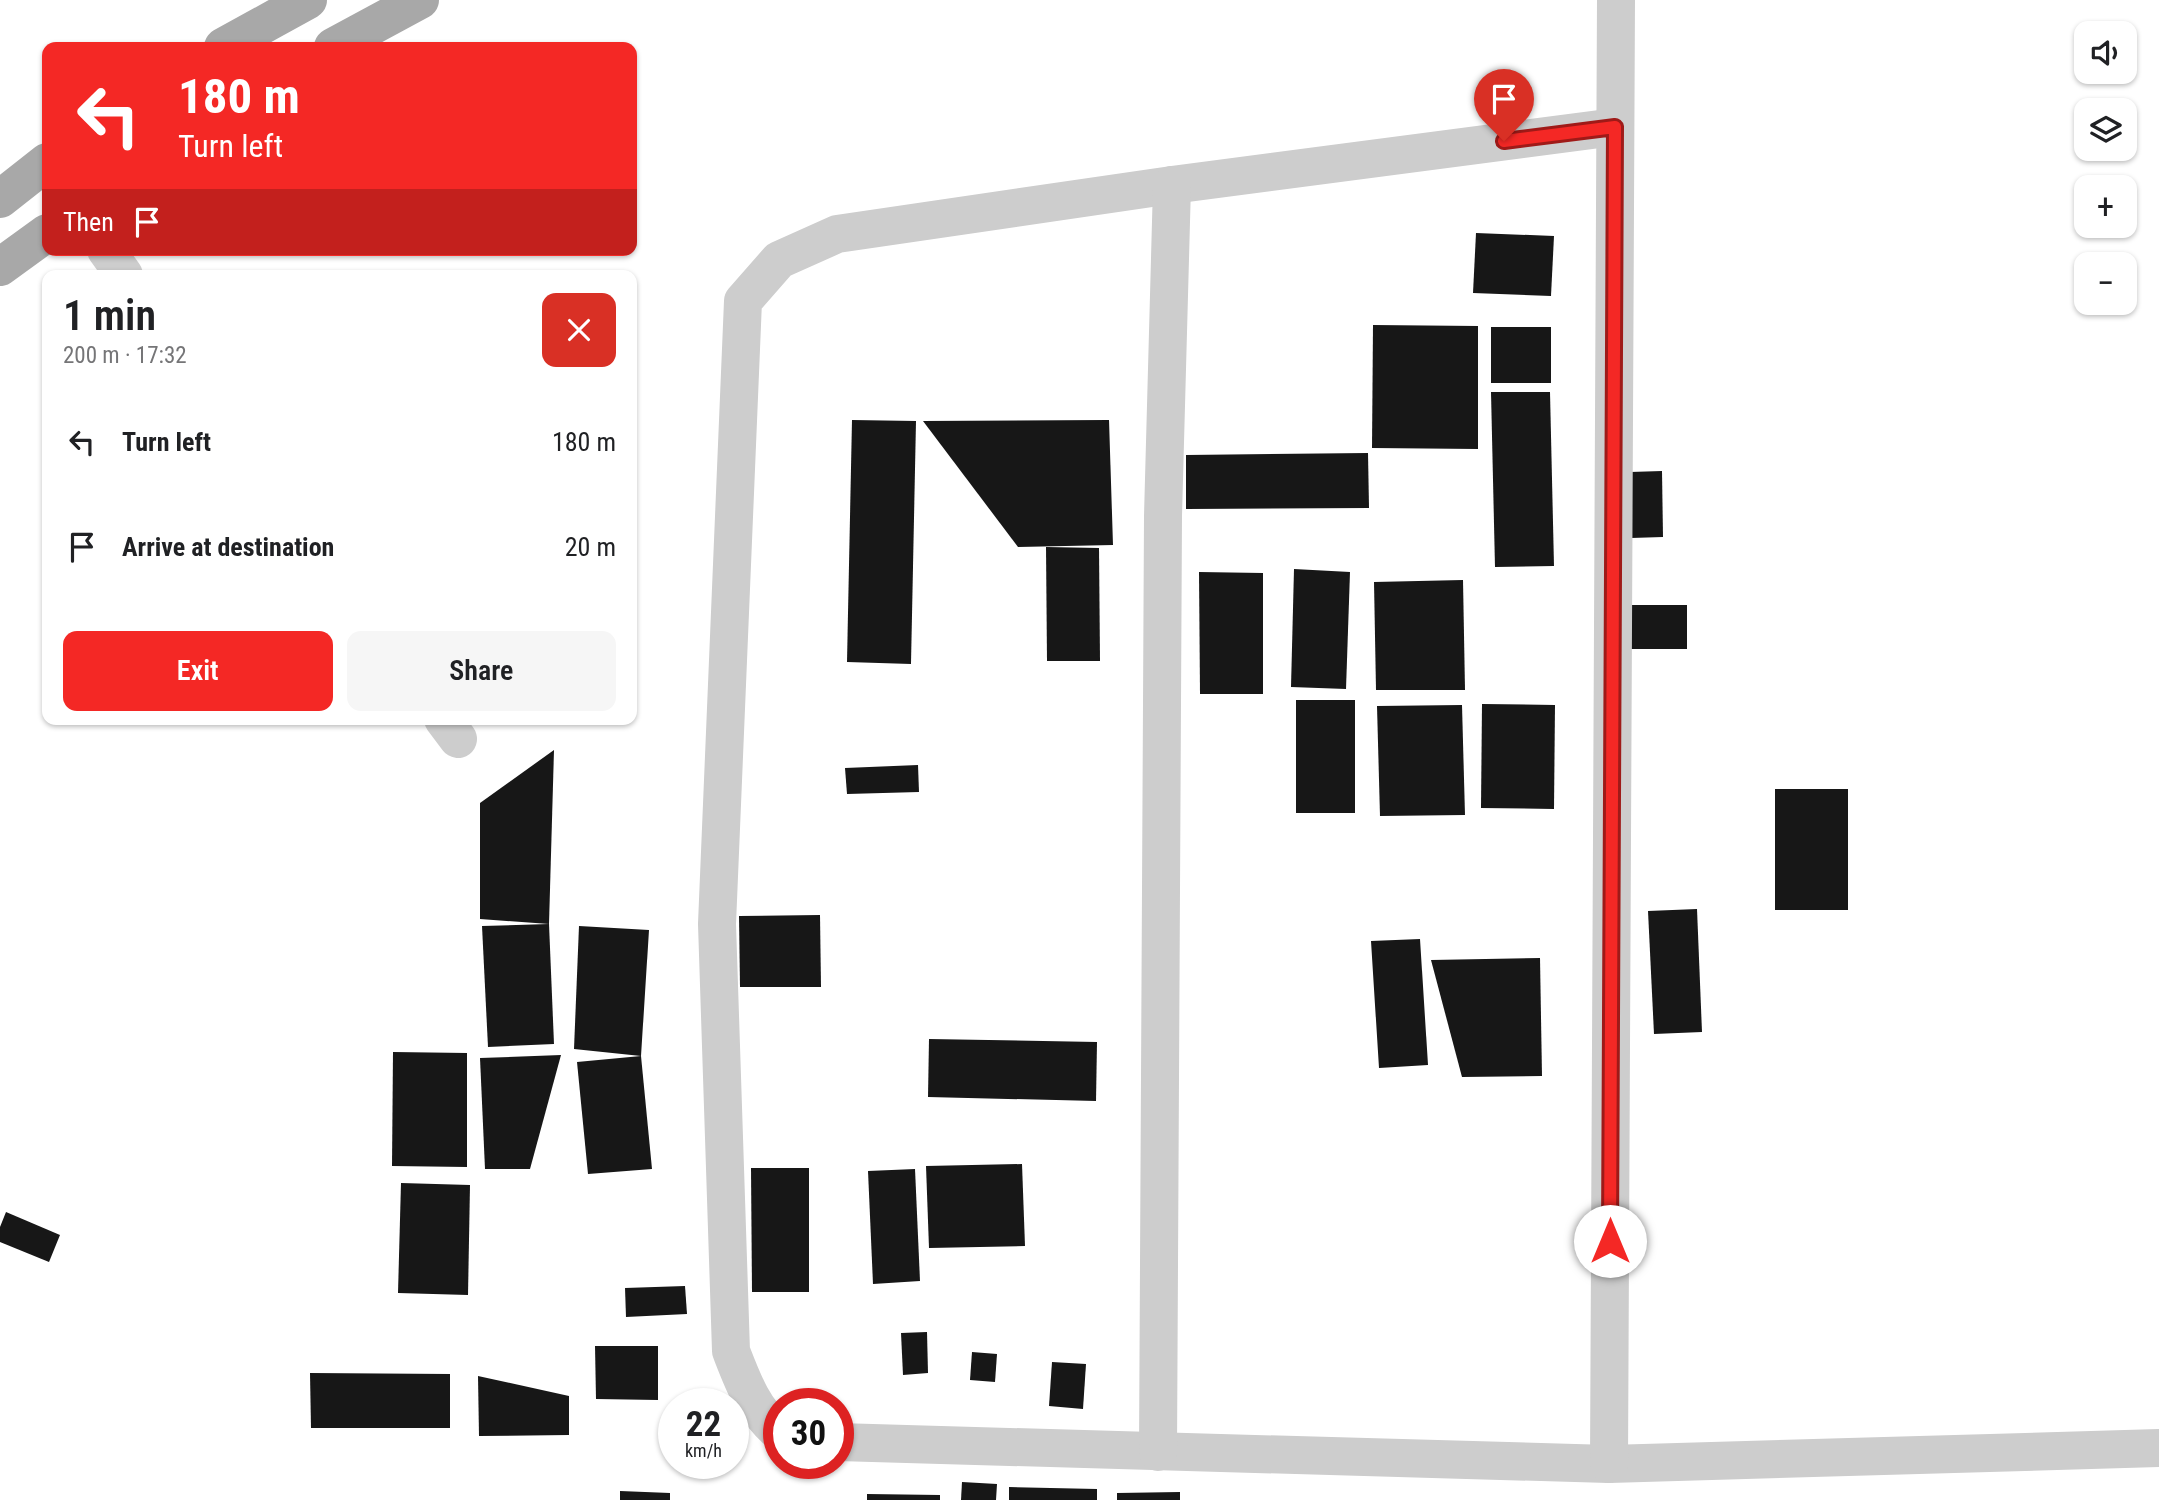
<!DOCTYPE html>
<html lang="en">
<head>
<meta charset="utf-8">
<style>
  :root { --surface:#fff; --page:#f6f6f6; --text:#202124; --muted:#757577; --accent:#f42825 }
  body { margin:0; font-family:"Roboto Condensed",sans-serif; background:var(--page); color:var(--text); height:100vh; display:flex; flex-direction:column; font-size:26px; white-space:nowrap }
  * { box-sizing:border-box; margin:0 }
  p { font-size:23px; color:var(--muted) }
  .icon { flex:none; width:38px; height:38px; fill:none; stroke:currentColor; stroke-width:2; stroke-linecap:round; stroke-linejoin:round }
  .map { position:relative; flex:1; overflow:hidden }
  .details { position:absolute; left:42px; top:270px; width:595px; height:455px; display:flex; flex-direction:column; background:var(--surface); border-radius:14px; box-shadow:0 2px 5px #0004 }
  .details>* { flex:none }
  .guide { position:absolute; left:42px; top:42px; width:595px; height:214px; border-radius:14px; box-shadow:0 2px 5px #0004; background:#f42825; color:#fff; overflow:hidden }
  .tools { position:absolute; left:2074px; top:21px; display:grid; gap:14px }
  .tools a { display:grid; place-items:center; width:63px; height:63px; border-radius:14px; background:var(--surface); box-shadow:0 2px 5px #0004; font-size:35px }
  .speed { position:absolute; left:658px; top:1388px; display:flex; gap:14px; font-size:35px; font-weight:700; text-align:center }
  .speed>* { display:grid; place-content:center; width:91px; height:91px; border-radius:50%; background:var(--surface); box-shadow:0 2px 5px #0004; line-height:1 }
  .speed small { font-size:18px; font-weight:400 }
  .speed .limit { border:10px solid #d22; background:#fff; color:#111 }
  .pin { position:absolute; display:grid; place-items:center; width:60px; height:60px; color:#fff; margin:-72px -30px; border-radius:50% 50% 50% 0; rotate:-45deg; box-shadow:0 0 7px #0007 }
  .pin .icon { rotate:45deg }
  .me { position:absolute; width:77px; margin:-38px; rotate:0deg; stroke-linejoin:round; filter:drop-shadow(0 0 5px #0008) }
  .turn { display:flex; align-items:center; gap:24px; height:147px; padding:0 21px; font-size:32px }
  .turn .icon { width:91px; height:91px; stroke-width:2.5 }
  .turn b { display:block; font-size:49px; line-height:60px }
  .then { display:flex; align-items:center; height:66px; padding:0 21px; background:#0003; gap:14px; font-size:26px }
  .round { display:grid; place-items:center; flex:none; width:74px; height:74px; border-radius:14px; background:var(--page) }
  .head { display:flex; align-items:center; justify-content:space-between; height:119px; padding:0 21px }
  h1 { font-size:42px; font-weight:600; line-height:52px }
  .button { display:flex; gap:14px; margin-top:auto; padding:14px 21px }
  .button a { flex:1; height:80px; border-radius:14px; background:var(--accent); color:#fff; font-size:28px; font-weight:600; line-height:80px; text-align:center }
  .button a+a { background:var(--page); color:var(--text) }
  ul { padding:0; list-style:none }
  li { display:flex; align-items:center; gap:21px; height:105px; padding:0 21px }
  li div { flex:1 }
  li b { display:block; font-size:26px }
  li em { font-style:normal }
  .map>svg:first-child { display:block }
  .building { fill:#171717 }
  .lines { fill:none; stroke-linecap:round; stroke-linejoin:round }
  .minor { stroke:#cdcdcd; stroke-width:38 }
  .primary { stroke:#a8a8a8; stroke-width:38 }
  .route-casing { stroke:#9f1a18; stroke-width:18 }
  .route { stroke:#f42825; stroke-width:12 }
</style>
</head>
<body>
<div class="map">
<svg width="2159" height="1500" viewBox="0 0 2159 1500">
  <rect width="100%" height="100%" fill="#fff"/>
  <g class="building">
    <path d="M1476 233 1554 236 1551 296 1473 293Z"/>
    <path d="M1373 325 1478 326V449L1372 448Z"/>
    <rect x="1491" y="327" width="60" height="56"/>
    <path d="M1491 392H1550L1554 566 1495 567Z"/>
    <path d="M852 420 916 421 911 664 847 662Z"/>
    <path d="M1109 420 1113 545 1018 547 923 421Z"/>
    <path d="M1368 453 1369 508 1186 509V455Z"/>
    <path d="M1662 471 1663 537 1631 538 1630 472Z"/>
    <path d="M1046 547 1099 548 1100 661H1047Z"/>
    <path d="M1294 569 1350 572 1346 689 1291 687Z"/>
    <path d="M1199 572 1263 573V694H1200Z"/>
    <path d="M1463 580 1465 690H1376L1374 582Z"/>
    <rect x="1629" y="605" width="58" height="44"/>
    <rect x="1296" y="700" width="59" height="113"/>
    <path d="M1482 704 1555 705 1554 809 1481 808Z"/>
    <path d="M1462 705 1465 815 1380 816 1377 706Z"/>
    <path d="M554 750 549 924 480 919V803Z"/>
    <path d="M918 765 919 792 847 794 845 768Z"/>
    <rect x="1775" y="789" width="73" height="121"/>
    <path d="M1697 909 1702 1032 1654 1034 1648 911Z"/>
    <path d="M820 915 821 987H740L739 916Z"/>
    <path d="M549 924 554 1044 488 1047 482 926Z"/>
    <path d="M579 926 649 930 641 1056 574 1049Z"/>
    <path d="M1420 939 1428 1065 1379 1068 1371 941Z"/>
    <path d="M1540 958 1542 1076 1462 1077 1431 960Z"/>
    <path d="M929 1039 1097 1042 1096 1101 928 1097Z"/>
    <path d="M393 1052 467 1053V1167L392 1166Z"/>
    <path d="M561 1055 530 1169H485L480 1058Z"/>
    <path d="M641 1056 652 1169 588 1174 577 1062Z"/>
    <path d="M1022 1164 1025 1246 929 1248 926 1166Z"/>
    <path d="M751 1168H809V1292H752Z"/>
    <path d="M915 1169 920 1281 873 1284 868 1171Z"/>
    <path d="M401 1183 470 1185 468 1295 398 1293Z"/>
    <path d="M6 1212 60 1235 49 1262 0 1242V1227Z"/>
    <path d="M685 1286 687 1314 626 1317 625 1288Z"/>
    <path d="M927 1332 928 1373 903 1375 901 1333Z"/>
    <path d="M595 1346H658V1400L596 1399Z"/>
    <path d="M972 1352 997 1354 995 1382 970 1380Z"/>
    <path d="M1052 1362 1086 1364 1083 1409 1049 1406Z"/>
    <path d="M310 1373 450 1374V1428H311Z"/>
    <path d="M478 1376 569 1396V1435L479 1436Z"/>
    <path d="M962 1482 997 1484 996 1500H961Z"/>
    <path d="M1009 1487 1097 1489V1500H1009Z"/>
    <path d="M620 1491 670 1493V1500H620Z"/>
    <path d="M1180 1492V1500H1117V1493Z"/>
    <path d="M867 1494 940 1495V1500H867Z"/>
  </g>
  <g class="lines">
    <g class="minor">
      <path d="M106 250 124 275"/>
      <path d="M443 719 458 739"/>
      <path d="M779 1432C753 1410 743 1382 731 1351L717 924 743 301 779 260 837 234 1172 185 1615 127"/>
      <path d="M838 1442 1609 1464 2159 1448"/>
      <path d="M1158 1452 1163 516 1172 185"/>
      <path d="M1609 1464 1616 0"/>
    </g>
    <g class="primary">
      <path d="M223 47 308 0"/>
      <path d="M333 47 420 0"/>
      <path d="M0 199 47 162"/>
      <path d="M0 267 47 233"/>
    </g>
  </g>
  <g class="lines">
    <g class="route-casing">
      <path id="route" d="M1504 141 1615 127 1610 1241"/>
    </g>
    <use href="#route" class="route"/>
  </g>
</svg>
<div class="tools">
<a><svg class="icon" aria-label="sound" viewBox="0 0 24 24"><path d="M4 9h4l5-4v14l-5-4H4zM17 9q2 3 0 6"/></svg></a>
<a><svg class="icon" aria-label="layers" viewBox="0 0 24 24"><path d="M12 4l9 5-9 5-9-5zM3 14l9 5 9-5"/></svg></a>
<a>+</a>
<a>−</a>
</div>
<div class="speed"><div>22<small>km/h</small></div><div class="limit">30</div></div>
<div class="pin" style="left:1504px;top:141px;background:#d93025"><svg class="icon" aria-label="arrive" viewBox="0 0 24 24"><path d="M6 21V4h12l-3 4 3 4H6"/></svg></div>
<svg class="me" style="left:1610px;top:1241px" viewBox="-20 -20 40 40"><circle r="19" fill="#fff"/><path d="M0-13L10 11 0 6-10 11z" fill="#f42825"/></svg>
<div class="guide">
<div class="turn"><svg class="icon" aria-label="left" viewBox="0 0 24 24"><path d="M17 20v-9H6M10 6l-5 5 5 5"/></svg><div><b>180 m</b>Turn left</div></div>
<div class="then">Then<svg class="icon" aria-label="arrive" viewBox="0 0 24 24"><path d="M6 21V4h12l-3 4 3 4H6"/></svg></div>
</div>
<section class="details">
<div class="head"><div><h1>1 min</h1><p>200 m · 17:32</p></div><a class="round" style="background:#d93025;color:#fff"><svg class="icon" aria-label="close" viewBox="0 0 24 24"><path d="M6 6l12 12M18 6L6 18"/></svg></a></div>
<ul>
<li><svg class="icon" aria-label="left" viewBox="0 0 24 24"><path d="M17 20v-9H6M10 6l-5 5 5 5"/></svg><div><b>Turn left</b></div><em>180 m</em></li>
<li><svg class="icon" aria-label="arrive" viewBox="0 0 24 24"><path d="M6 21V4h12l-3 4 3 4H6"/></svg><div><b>Arrive at destination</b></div><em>20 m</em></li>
</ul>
<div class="button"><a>Exit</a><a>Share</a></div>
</section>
</div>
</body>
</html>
